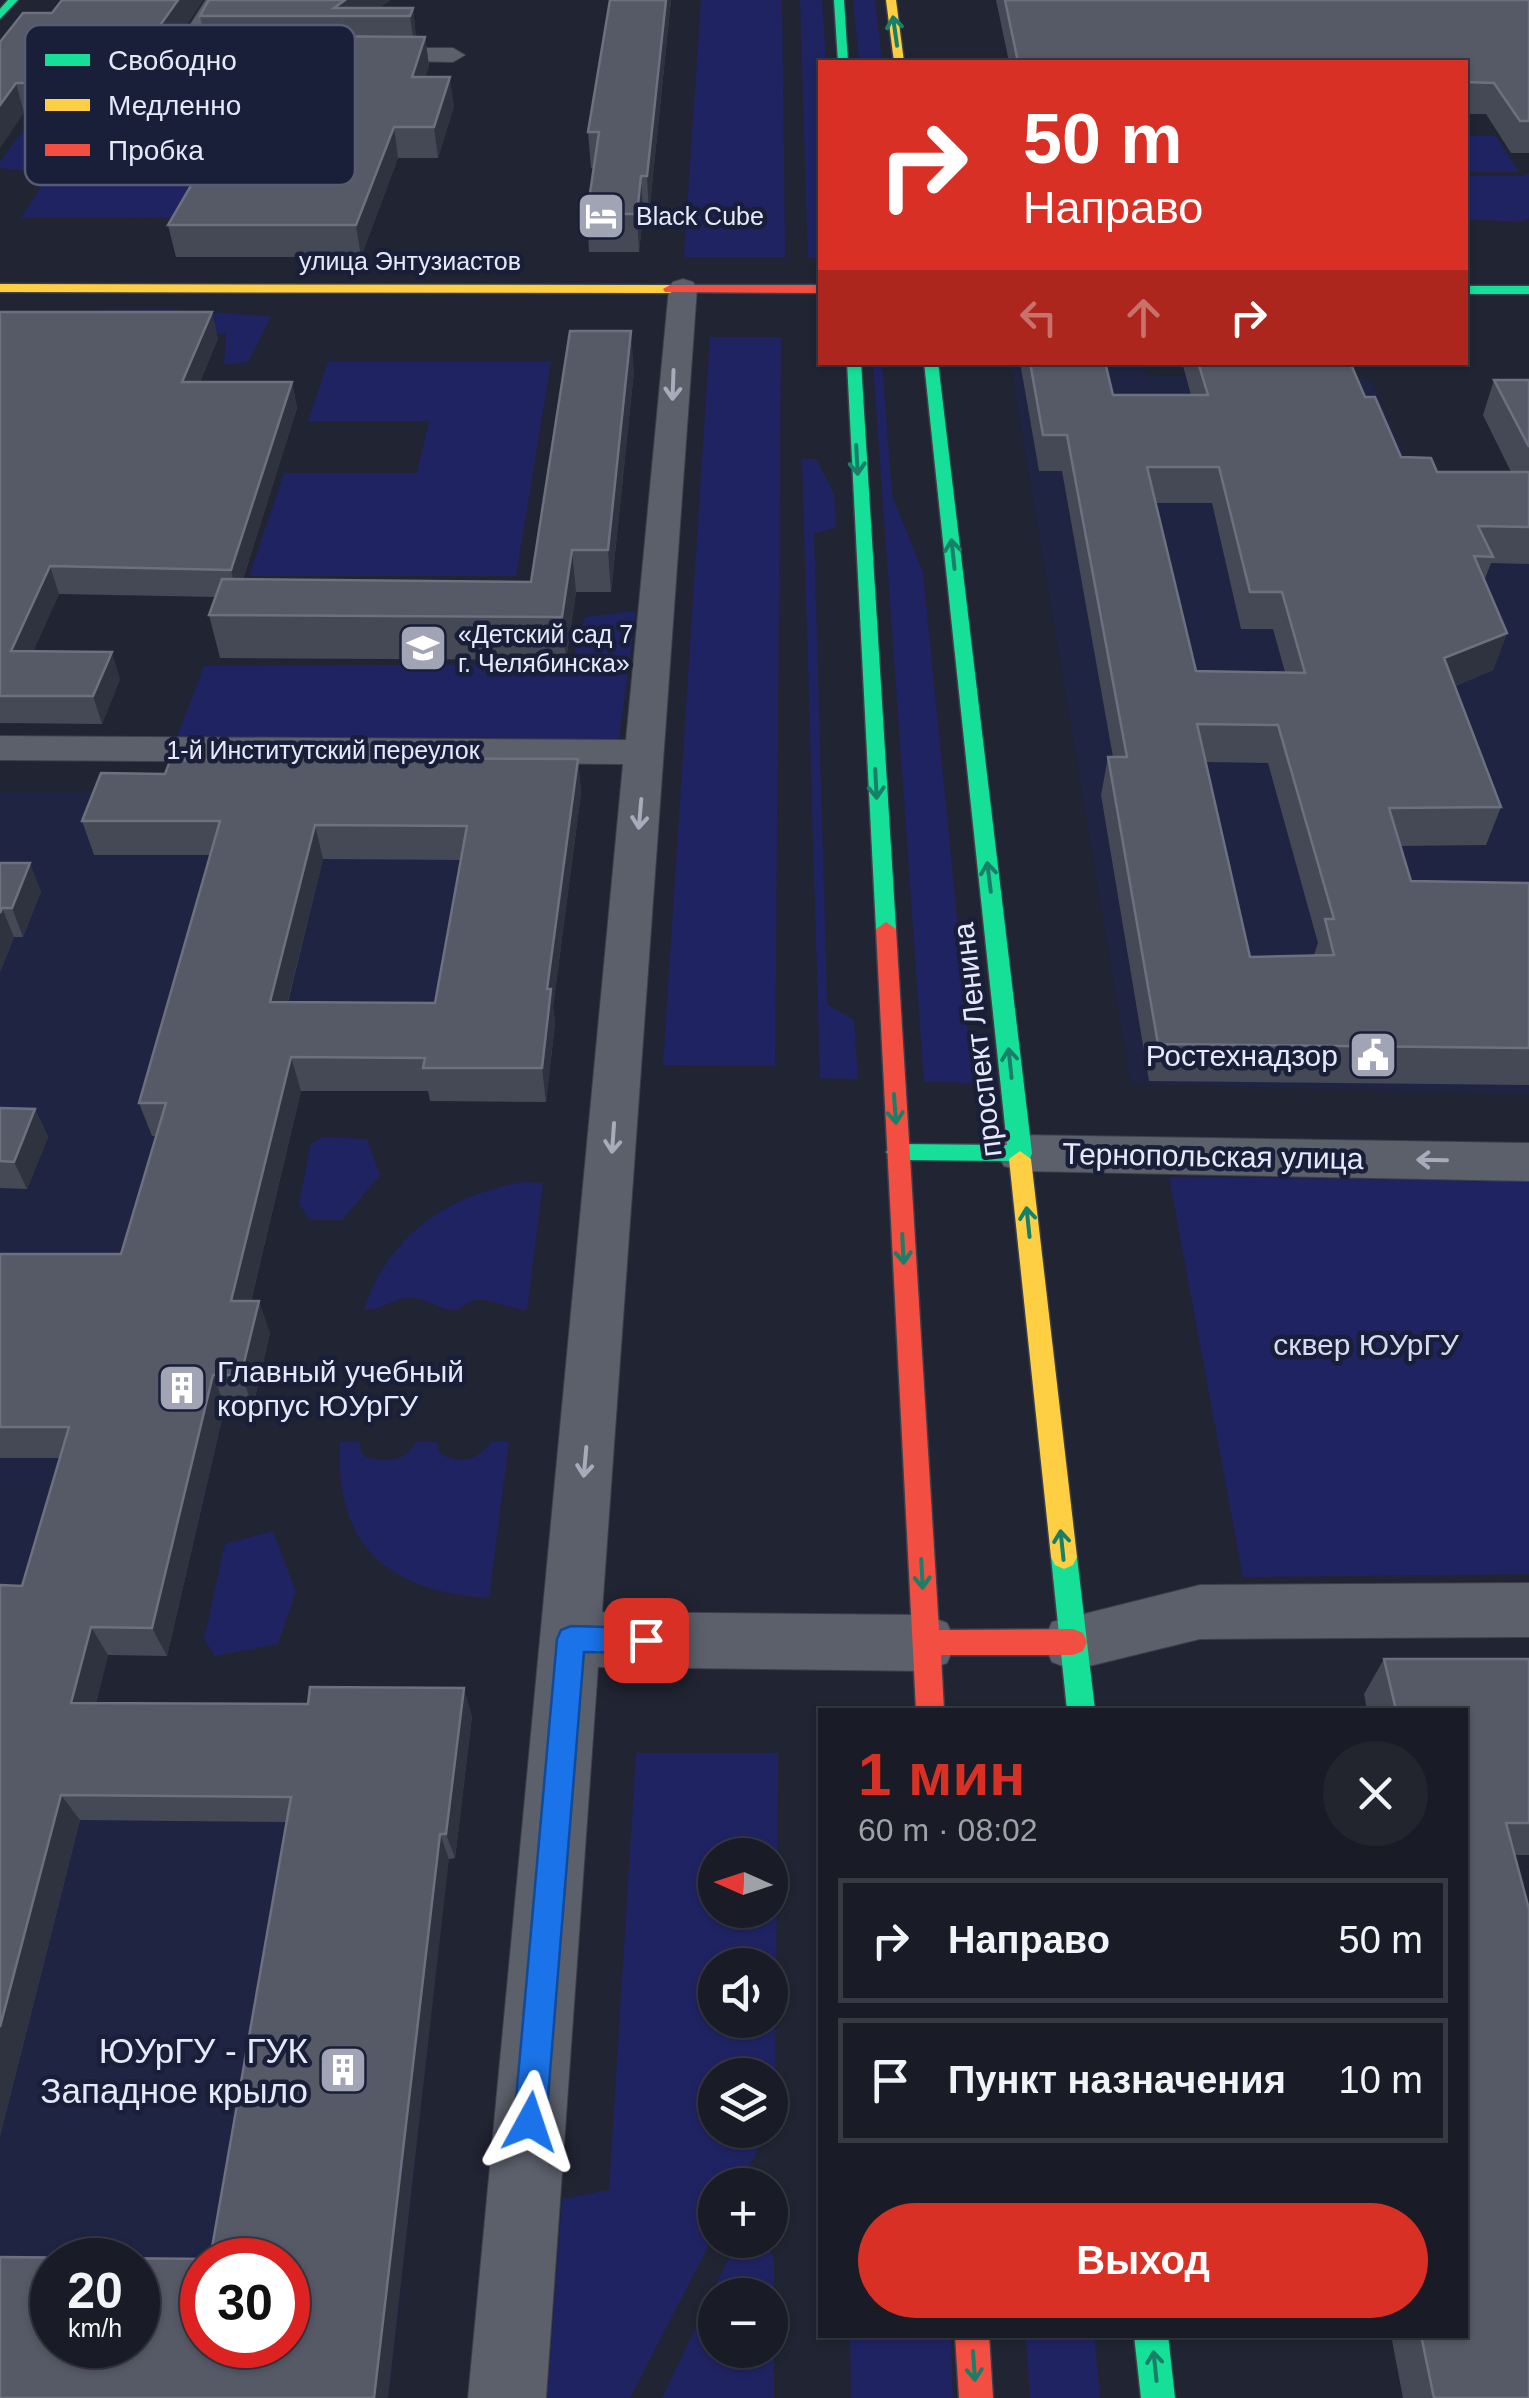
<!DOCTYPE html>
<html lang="ru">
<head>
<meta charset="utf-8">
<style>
  :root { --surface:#191b26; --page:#22242e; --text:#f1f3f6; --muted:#9fa1a7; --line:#373943; --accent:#d93025 }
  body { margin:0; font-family:Helvetica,sans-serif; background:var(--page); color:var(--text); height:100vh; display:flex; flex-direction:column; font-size:38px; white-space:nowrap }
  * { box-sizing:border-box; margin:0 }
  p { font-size:32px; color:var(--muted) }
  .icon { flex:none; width:55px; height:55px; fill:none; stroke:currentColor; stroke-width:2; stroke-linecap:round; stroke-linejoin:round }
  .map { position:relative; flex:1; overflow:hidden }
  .drawer { position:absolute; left:818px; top:1708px; width:650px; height:630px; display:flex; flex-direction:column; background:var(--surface); border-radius:0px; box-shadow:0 2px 8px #0004,0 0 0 2px var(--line) }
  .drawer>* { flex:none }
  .hud { position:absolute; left:818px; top:60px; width:650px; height:305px; border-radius:0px; box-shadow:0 2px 8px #0004,0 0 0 2px var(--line); background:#d93025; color:#fff; overflow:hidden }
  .needle { width:65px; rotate:273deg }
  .fabs { position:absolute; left:698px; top:1838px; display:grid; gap:20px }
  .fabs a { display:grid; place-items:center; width:90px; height:90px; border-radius:50%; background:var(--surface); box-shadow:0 2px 8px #0004,0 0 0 2px var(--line); font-size:50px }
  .speed { position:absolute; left:30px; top:2238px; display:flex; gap:20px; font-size:50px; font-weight:700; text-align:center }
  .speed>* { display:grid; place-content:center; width:130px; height:130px; border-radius:50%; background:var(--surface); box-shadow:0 2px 8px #0004,0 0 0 2px var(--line); line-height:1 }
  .speed small { font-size:25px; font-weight:400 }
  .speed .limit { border:15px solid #d22; background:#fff; color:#111 }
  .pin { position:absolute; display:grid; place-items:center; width:85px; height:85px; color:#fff; margin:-42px; border-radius:20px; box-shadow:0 5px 15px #0006 }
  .me { position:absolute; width:110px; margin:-55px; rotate:5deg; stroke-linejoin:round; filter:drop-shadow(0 0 8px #0008) }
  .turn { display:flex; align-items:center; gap:35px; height:210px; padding:0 40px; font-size:45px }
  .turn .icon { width:130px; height:130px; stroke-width:2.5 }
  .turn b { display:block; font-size:70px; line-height:85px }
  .lanes { display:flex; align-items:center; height:95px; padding:0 40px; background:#0003; justify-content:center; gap:50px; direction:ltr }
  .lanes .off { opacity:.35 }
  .round { display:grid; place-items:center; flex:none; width:105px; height:105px; border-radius:52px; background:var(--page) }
  .overview { display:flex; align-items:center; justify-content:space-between; height:170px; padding:0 40px }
  h1 { font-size:60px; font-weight:800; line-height:75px; color:var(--accent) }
  .cta { display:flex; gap:20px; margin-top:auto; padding:20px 40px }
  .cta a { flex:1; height:115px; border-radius:60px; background:var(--accent); color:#fff; font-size:40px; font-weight:800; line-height:115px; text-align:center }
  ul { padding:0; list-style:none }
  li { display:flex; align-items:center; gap:30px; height:125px; margin:0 20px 15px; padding:0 20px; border:5px solid var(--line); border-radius:0px }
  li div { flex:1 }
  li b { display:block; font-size:38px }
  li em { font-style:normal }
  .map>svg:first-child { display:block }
  .built { fill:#1f2442; fill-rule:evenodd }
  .green { fill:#202362; fill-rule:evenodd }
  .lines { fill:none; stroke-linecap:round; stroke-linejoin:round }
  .street-casing { stroke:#3c3e4a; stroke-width:2 }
  .fast-casing { stroke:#3c3e4a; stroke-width:3 }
  .slow-casing { stroke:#3c3e4a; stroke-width:3 }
  .jam-casing { stroke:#3c3e4a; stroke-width:3 }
  .street { fill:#5c606b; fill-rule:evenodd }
  .fast { fill:#16e098; fill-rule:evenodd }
  .slow { fill:#ffcf43; fill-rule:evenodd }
  .jam { fill:#f24e42; fill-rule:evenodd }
  .wall { fill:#454855; fill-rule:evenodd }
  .shaded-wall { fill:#2f323f }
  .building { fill:#565966; stroke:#6d707e; stroke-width:2.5; fill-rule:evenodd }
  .oneway { stroke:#188068 }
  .oneway2 { stroke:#a7abba }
  .route { fill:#1a73e8; stroke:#114b97; stroke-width:2.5 }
  .labels { text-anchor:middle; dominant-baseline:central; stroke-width:9; stroke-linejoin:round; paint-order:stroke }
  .far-poi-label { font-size:25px; fill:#e5e9fb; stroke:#1a1f39; text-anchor:start }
  .far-street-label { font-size:25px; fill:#e5e9fb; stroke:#1a1f39 }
  .street-label { font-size:30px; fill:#e5e9fb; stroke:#1a1f39 }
  .poi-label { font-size:30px; fill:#e5e9fb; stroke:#1a1f39; text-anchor:end }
  .park-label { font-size:30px; fill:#d6dbf2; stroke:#1a1f39 }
  .near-poi-label { font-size:35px; fill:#e5e9fb; stroke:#1a1f39; text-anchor:end }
  .key { fill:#1a1f39; stroke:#575c73; stroke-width:2.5 }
  .key-label { font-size:28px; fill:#e5e9fb }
</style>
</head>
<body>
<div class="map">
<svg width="1529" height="2398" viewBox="0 0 1529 2398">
  <rect width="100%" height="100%" fill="#212432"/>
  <g class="built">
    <path d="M1144 362 1146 375 1371 379 1421 493 1529 505V1094L1131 1084 1010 363Z"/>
    <path d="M0 791 581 793 551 1022 546 1102 430 1101 431 1091H254L243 1333H270L253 1406 226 1407 167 1656 109 1655 90 1729 472 1716 455 1858 449 1859 389 2398H0ZM52 2260H138V2345H52ZM202 2260H288V2345H202Z"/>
  </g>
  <g class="green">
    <path d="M701 0H782L785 257H684Z"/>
    <path d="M800 0H822L826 62H820V258H808Z"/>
    <path d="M853 0H875L882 62H859Z"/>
    <path d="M33 117 65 119 77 136 80 166 188 182 332 185 315 217 21 218 50 173 0 168V162Z"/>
    <path d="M1465 136H1496L1519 172H1465Z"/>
    <path d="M1529 173V218L1522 222 1465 219V176H1522Z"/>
    <path d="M167 310 271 316 248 362 224 364 226 333 0 331V312Z"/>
    <path d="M710 337H781L775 1066 663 1065Z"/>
    <path d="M328 362H551L516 576H249L284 473H417L429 421H308Z"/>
    <path d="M873 363H882L892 495 923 572 973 1083 924 1082Z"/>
    <path d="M802 459H816L834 493 836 527 814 534 827 1004 854 1020 858 1079 820 1078Z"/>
    <path d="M636 611 619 740 177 737 204 666 571 664 585 617Z"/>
    <path d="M323 1137 367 1139 380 1175 342 1220H310L299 1204 311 1144Z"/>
    <path d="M1169 1177 1529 1181V1574L1243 1577Z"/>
    <path d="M522 1182 543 1183 527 1310C501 1310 481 1287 458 1310 434 1310 430 1298 411 1298 393 1298 383 1310 364 1310 388 1235 447 1196 522 1182Z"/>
    <path d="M492 1441 509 1442 489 1598C389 1592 334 1546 340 1442H359L363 1456C386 1463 403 1463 417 1442H436L440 1454C462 1465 478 1460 492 1441Z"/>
    <path d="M273 1531 296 1592 278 1644 215 1656 204 1639 225 1544Z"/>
    <path d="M636 1753H778L775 2115 770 2125V2075H715V2130H768L739 2185H715V2233L630 2398H547L562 2199 609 2190ZM715 1855H770V1910H715ZM715 1965H770V2020H715Z"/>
    <path d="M753 2241 769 2247 774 2259V2398H662L734 2247ZM715 2295H770V2350H715Z"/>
    <path d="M850 2335H951L953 2398H851Z"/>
    <path d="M1026 2335H1094L1100 2398H1030Z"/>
  </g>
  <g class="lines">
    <g class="street-casing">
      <g id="street">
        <path d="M206 0H228L191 60H175L171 55Z"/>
        <path d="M358 48H453L465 55 453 62 350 60 346 55Z"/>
        <path d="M683 279 693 282 697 288 602 1612 926 1615 947 1623 956 1643 947 1663 926 1671 598 1667 546 2398H468L623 764 0 760V736L626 740 669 288 673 282Z"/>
        <path d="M1021 1135 1529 1143V1181L1021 1171 1004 1166 997 1153 1004 1140Z"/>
        <path d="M1529 1583V1637L1200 1639 1073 1670 1052 1662 1043 1642 1052 1622 1200 1585Z"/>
      </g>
    </g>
    <g class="fast-casing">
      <g id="fast">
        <path d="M8 0H18L0 19V9Z"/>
        <path d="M834 0H844L848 62H838Z"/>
        <rect x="1465" y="286" width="64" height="8"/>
        <path d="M847 362H861L896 929 886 936 876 929Z"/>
        <path d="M924 362H938L1032 1153 1028 1165 1020 1167 1010 1161 897 1160 886 1152 897 1144 1007 1145Z"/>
        <path d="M1064 1545 1073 1549 1077 1557 1095 1710H1067L1051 1557 1055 1549Z"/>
        <path d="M1134 2335H1168L1175 2398H1141Z"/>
      </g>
    </g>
    <g class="slow-casing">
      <g id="slow">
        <path d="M886 0H896L904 62H894Z"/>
        <path d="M0 284 670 285 677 289 670 293 0 292Z"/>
        <path d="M1020 1151 1031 1159 1077 1557 1073 1565 1064 1569 1055 1565 1051 1557 1009 1159Z"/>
      </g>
    </g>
    <g class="jam-casing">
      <g id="jam">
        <path d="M670 285H820V293L665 292 663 289Z"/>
        <path d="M886 922 896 929 939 1630 1073 1629 1083 1633 1087 1642 1083 1651 1073 1655H941L944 1710H916L876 929Z"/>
        <path d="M955 2335H989L993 2398H959Z"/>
      </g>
    </g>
    <use href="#street" class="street"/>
    <use href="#fast" class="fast"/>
    <use href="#slow" class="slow"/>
    <use href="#jam" class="jam"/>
  </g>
  <g class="wall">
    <path d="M203 0 180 35H204L200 16 379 8H413L416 37H425L429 66 425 77 454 106 438 158H398L361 257H176L168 225 224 128H164L147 156 100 155 93 124 100 113H24L0 42 52 13Z"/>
    <path d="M610 0H671L649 214H643L639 252H589L587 214 593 168H591L588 132Z"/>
    <path d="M996 0H1529V153H1511L1486 114H1465V62H1009Z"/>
    <path d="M1465 302 1470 312 1465 331Z"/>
    <path d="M0 312 218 338 200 382H292L297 408 243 579 531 582 634 371 611 592H576L566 660 220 658 209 615 216 597 59 594 33 651 120 679 102 724 0 723Z"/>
    <path d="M1020 362H1105L1113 395H1191L1182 362H1350L1365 397 1401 457 1437 472H1511L1483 415 1494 380H1529V564L1491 563 1484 581 1507 633 1493 670 1455 686 1501 807 1486 845 1400 846 1411 881 1529 883V1085L1149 1081 1101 795 1108 757H1113L1062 471H1039ZM1156 503H1212L1241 629H1273L1285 672 1196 671ZM1205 762 1268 763 1318 943 1314 955 1250 957Z"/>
    <path d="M578 759 581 793 553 1007 555 1023 546 1102 430 1101 428 1091H301L251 1301 270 1333 253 1406H225L167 1656 108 1655 96 1703 472 1716 455 1858 449 1859 210 2259 286 1822 80 1820 0 2136 22 1586 60 1458H0V1254H121L156 1136H152L139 1103 210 855H94L82 821 165 774ZM323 859 461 860 435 1003 288 1002Z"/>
    <path d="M0 863 41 891 23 937H14L0 972Z"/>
    <path d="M0 1108 35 1109 48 1137 27 1189 0 1188Z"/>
    <path d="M1384 1659H1529V1855H1515L1529 2398H1403L1391 2335H1465V1710H1367L1364 1694Z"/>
  </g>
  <g class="shaded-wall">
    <path d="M178 0H203L168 53 161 24Z"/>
    <path d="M345 0H391L368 16 334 8Z"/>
    <path d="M666 0H671L649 214 647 176Z"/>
    <path d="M413 8 416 36 414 44 410 16Z"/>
    <path d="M425 37 429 66 416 106 412 77Z"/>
    <path d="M450 77 454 106 438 158 434 127Z"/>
    <path d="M16 83 24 113 0 148V105Z"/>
    <path d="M157 98 164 128 147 156 139 125Z"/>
    <path d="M394 127 398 158 361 257 356 225Z"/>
    <path d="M641 176 643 214 639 252 637 214Z"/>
    <path d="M212 312 218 338 189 408 182 382Z"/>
    <path d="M631 331 634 371 611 592 608 550Z"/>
    <path d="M292 382 297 408 237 597 231 570Z"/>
    <path d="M572 550 576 592 566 660 562 617Z"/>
    <path d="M50 566 59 594 21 679 11 651Z"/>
    <path d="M1507 633 1493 670 1432 695 1444 658Z"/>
    <path d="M112 652 120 679 102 724 93 696Z"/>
    <path d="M578 759 581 793 553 1007 555 1023 546 1102 542 1068 547 989Z"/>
    <path d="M315 825 323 859 279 1036 270 1002Z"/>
    <path d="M30 863 41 891 23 937 12 908Z"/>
    <path d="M2 908 14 937 0 972V913Z"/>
    <path d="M291 1057 301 1091 243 1333 231 1301Z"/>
    <path d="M35 1109 48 1137 27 1189 14 1162Z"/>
    <path d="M259 1301 270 1333 253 1406 241 1375Z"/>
    <path d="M213 1375 225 1406 167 1656 152 1628Z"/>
    <path d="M91 1627 108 1655 90 1730 71 1703Z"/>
    <path d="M464 1688 472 1716 455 1858 446 1834Z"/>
    <path d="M61 1795 80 1820 0 2136V2027Z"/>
    <path d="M440 1834 449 1859 388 2398H374Z"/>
  </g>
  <g class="building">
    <path d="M62 0H178L161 24 169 35 425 37 412 77H450L434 127H394L356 225H168L242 98H157L139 125 93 124 111 98H98L106 83H16L0 105V42L23 13H52Z"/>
    <path d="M209 0H345L334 8H413L410 16H200Z"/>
    <path d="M610 0H666L647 176H641L637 214H587L599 132H588Z"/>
    <path d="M1005 0H1529V121H1520L1494 83 1465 82V62H1018Z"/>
    <path d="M0 312H212L182 382H292L231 570 50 566 11 651 112 652 93 696H0Z"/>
    <path d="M570 331H631L608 550H572L562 617 209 615 222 579 531 582Z"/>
    <path d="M1030 362H1105L1113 395H1208L1198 362H1350L1365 397H1375L1401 457 1431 458 1437 472H1529V527L1478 526 1493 557 1474 556 1507 633 1444 658 1501 807 1389 808 1411 881 1529 883V1048L1158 1044 1108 757H1127L1067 435H1043ZM1147 467H1219L1250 592H1282L1305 673 1196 671ZM1197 724 1278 725 1334 919H1325L1334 955 1250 957Z"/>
    <path d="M1494 380H1529V447Z"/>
    <path d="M251 758 578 759 547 989H551L542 1068H423L425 1058 291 1057 231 1301H259L241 1375H213L152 1628 91 1627 71 1703 308 1704 310 1687 464 1688 446 1834H440L374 2398H0V2257L210 2259 291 1797 61 1795 0 2027V1585L22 1586 69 1427H0V1254H121L166 1103H139L220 821H82L101 773 165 774 170 761ZM315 825 467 826 435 1003 270 1002ZM52 2260H138V2345H52ZM202 2260H288V2345H202Z"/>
    <path d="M0 863H30L12 908H2L0 913Z"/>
    <path d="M0 1108 35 1109 14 1162 0 1161Z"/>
    <path d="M1384 1659H1529V1823H1506L1529 1909V2398H1434L1421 2335H1465V1710H1396Z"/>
  </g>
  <defs><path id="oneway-shaft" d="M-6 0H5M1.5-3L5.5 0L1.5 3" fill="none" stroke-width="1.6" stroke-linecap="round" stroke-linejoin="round" transform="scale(2.5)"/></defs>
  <g class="oneway">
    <use href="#oneway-shaft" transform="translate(895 31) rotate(-98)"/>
    <use href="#oneway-shaft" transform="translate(857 460) rotate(87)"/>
    <use href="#oneway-shaft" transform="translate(953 554) rotate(-96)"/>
    <use href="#oneway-shaft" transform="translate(876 784) rotate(87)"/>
    <use href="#oneway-shaft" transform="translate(989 877) rotate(-97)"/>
    <use href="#oneway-shaft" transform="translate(1010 1063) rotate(-96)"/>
    <use href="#oneway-shaft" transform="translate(895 1109) rotate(86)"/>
    <use href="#oneway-shaft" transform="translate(1028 1222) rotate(-96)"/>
    <use href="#oneway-shaft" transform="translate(903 1249) rotate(87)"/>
    <use href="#oneway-shaft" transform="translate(1062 1545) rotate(-96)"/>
    <use href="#oneway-shaft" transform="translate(922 1574) rotate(87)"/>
    <use href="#oneway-shaft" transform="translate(974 2366) rotate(86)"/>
    <use href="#oneway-shaft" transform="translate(1155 2366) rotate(-96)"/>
  </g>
  <g class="oneway2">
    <use href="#oneway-shaft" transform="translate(673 385) rotate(92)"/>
    <use href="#oneway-shaft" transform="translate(640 814) rotate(95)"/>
    <use href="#oneway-shaft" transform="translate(613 1138) rotate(94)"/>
    <use href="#oneway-shaft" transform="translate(1432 1160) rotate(-179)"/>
    <use href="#oneway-shaft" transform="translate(585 1462) rotate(95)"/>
  </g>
  <path class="route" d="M571 1626 646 1628 656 1631 660 1640 656 1649 646 1653 584 1652 546 2122 542 2134 530 2138 519 2134 514 2122 557 1639 561 1630Z"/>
  <defs>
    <g id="hotel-square" transform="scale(2.5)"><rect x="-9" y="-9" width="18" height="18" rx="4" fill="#a0a4b5" stroke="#1a1f39"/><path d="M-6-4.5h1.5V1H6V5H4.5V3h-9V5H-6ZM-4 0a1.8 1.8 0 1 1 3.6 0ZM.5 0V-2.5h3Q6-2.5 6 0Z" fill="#fff"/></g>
    <g id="school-square" transform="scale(2.5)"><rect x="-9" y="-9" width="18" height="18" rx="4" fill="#a0a4b5" stroke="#1a1f39"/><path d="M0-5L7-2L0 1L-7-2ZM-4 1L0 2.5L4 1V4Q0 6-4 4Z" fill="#fff"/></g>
    <g id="civic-square" transform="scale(2.5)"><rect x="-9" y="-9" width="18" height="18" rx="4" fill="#a0a4b5" stroke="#1a1f39"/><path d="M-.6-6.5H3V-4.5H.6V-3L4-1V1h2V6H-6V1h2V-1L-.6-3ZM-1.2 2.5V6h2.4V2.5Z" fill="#fff"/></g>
    <g id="building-square" transform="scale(2.5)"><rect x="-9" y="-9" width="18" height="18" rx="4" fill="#a0a4b5" stroke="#1a1f39"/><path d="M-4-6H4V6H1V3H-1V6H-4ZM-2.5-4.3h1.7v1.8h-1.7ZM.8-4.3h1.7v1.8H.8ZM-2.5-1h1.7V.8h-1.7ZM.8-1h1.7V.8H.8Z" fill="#fff"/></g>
  </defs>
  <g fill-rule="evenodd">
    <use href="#hotel-square" x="601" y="216"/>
    <use href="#school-square" x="423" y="648"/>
    <use href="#civic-square" x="1373" y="1055"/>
    <use href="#building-square" x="182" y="1388"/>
    <use href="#building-square" x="343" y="2070"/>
  </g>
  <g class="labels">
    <g class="far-poi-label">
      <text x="636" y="216">Black Cube</text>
      <text x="458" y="634">«Детский сад 7<tspan x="458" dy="29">г. Челябинска»</tspan></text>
    </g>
    <g class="far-street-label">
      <text x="410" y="261">улица Энтузиастов</text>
      <text x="323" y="750">1-й Институтский переулок</text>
    </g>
    <g class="street-label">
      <text transform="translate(977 1040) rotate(-97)">проспект Ленина</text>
      <text transform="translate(1213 1156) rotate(1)">Тернопольская улица</text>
    </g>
    <g class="poi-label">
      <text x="1338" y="1055">Ростехнадзор</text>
      <text x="217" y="1371" text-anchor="start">Главный учебный<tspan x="217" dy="34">корпус ЮУрГУ</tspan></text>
    </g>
    <g class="park-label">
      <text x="1366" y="1344">сквер ЮУрГУ</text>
    </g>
    <g class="near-poi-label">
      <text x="308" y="2050">ЮУрГУ - ГУК<tspan x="308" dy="40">Западное крыло</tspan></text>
    </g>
  </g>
  <rect x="25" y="25" width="330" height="160" rx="15" class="key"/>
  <rect x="45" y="54" width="45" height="12" fill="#16e098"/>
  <rect x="45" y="99" width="45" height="12" fill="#ffcf43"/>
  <rect x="45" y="144" width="45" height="12" fill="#f24e42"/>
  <g class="key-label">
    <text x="108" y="70">Свободно</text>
    <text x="108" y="115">Медленно</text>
    <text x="108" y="160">Пробка</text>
  </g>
</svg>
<div class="fabs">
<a><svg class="needle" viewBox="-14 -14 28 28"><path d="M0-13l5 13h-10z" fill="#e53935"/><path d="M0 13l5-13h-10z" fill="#9fa1a7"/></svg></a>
<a><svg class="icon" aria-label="sound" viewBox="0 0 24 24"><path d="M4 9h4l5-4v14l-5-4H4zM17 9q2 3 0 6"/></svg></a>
<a><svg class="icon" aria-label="layers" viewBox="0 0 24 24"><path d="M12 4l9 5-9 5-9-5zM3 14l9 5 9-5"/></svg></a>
<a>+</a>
<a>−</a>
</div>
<div class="speed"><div>20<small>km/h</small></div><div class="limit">30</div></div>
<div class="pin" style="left:646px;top:1640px;background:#d93025"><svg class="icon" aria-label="arrive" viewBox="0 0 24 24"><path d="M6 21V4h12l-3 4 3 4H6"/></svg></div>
<svg class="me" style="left:530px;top:2122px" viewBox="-20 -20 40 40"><path d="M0-17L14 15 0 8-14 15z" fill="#1a73e8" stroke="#fff" stroke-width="4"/></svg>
<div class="hud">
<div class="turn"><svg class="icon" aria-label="right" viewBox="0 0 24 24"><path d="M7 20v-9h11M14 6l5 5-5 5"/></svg><div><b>50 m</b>Направо</div></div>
<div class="lanes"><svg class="icon off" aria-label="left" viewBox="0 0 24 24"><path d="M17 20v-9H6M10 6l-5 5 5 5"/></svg><svg class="icon off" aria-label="ahead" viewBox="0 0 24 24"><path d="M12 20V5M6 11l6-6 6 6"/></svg><svg class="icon" aria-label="right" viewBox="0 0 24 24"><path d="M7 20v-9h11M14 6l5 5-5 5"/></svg></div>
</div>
<section class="drawer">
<div class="overview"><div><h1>1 мин</h1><p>60 m · 08:02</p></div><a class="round"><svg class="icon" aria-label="close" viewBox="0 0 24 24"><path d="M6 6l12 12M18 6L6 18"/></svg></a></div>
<ul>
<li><svg class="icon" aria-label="right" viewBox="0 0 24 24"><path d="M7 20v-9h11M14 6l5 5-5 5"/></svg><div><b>Направо</b></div><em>50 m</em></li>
<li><svg class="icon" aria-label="arrive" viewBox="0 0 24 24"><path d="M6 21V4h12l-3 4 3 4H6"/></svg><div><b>Пункт назначения</b></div><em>10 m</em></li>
</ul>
<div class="cta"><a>Выход</a></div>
</section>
</div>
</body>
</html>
